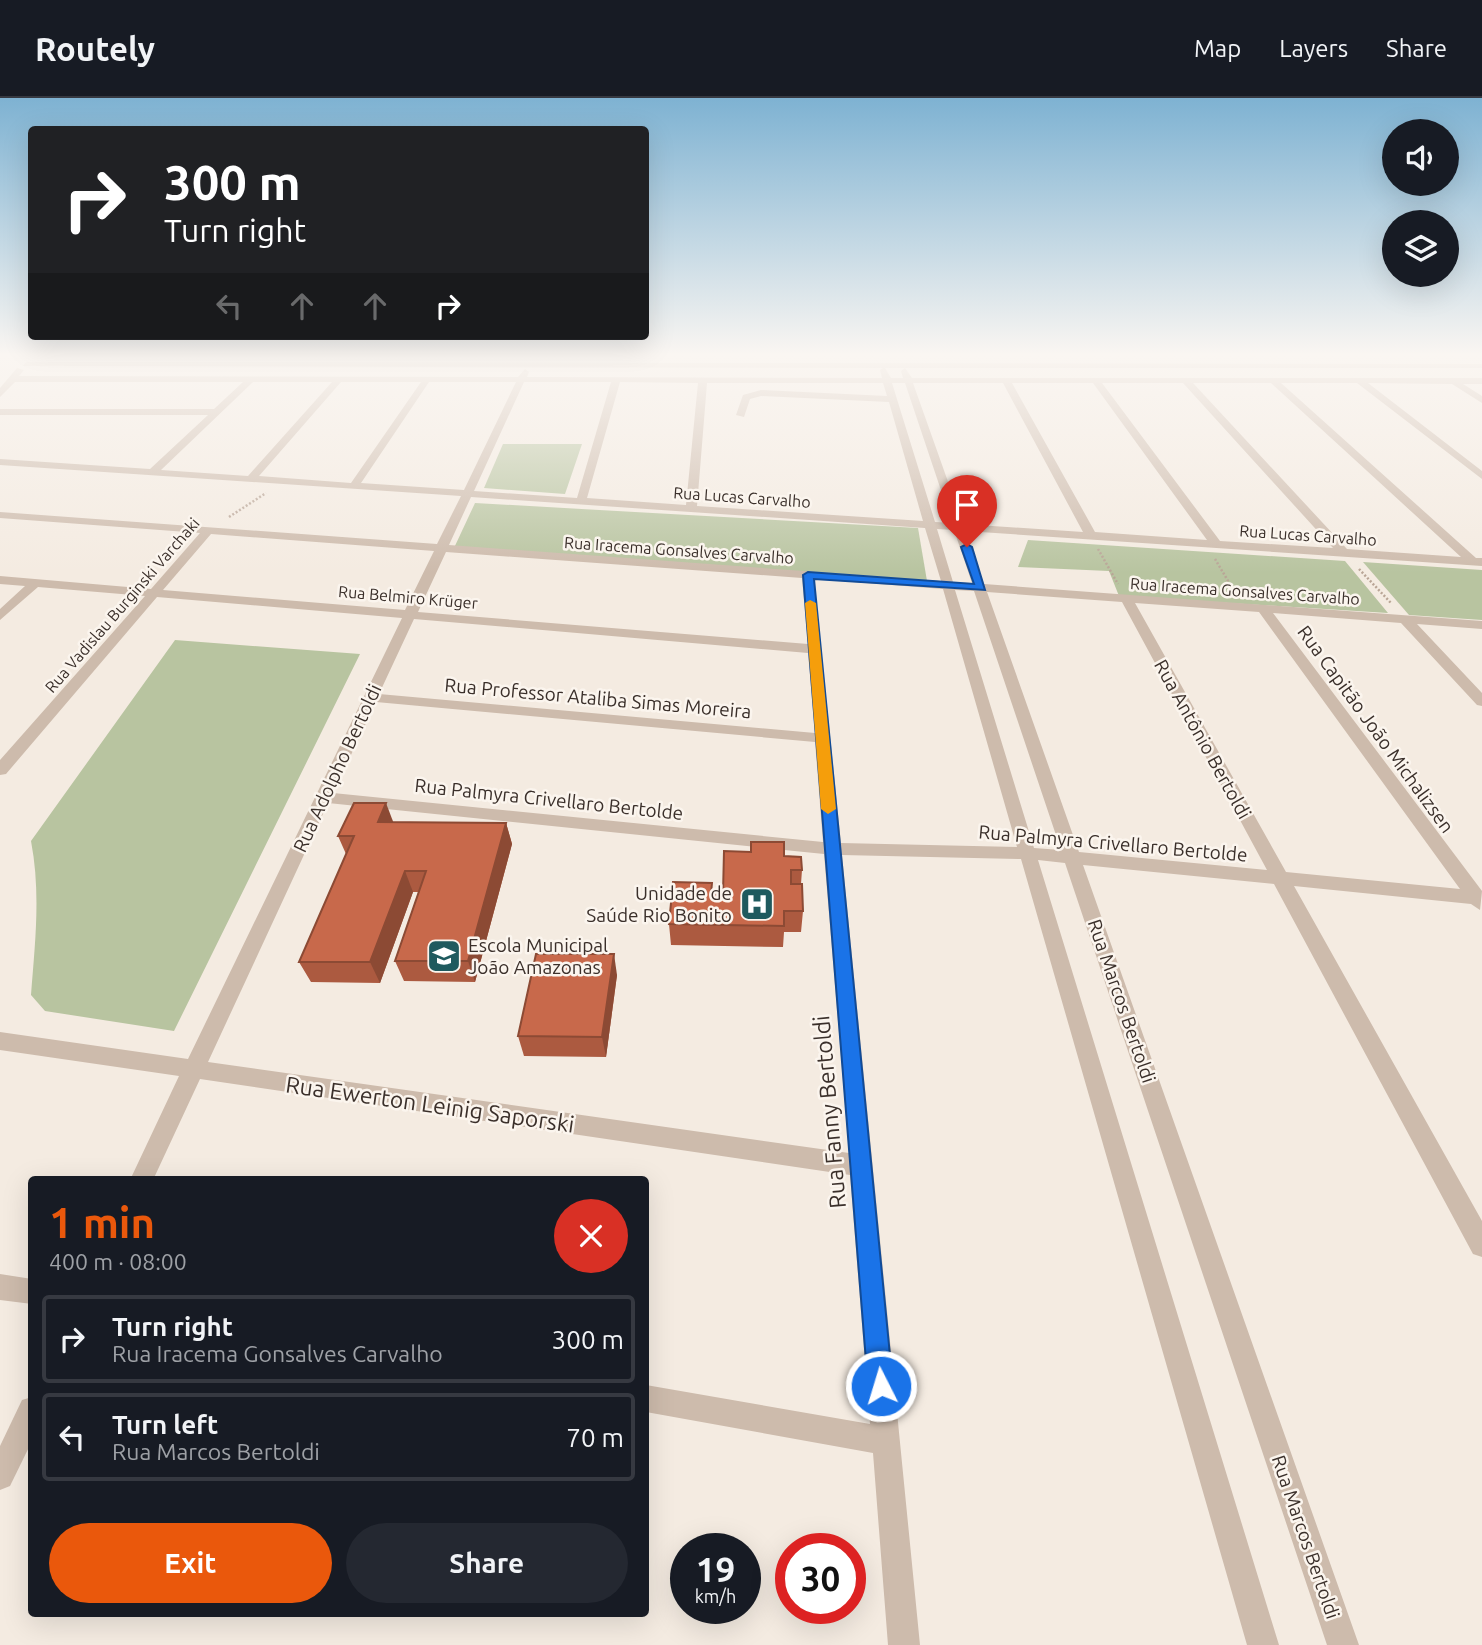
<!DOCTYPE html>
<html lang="en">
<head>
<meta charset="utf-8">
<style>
  :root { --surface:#171b24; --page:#242831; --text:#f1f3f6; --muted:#9ea1a6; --line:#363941; --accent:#ea580c }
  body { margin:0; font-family:Ubuntu,sans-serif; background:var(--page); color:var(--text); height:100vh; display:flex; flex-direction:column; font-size:26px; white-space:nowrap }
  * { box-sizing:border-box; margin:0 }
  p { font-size:23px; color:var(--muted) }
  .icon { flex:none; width:38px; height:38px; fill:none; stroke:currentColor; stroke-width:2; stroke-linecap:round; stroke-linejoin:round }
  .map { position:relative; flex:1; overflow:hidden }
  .details { position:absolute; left:28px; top:1078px; width:621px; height:441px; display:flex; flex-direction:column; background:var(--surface); border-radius:7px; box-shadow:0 7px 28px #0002 }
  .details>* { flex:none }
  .banner { position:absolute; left:28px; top:28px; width:621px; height:214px; border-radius:7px; box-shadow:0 7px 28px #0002; background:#202124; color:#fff; overflow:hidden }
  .fabs { position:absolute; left:1382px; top:21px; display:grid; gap:14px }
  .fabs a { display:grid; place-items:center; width:77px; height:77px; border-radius:50%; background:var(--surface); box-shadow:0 7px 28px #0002; font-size:35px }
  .speed { position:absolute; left:670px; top:1435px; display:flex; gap:14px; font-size:35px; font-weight:700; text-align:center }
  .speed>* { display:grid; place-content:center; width:91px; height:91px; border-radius:50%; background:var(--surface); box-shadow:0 7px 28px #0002; line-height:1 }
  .speed small { font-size:18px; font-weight:400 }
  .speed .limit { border:10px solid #d22; background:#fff; color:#111 }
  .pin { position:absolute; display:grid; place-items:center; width:60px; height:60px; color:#fff; margin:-72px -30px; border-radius:50% 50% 50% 0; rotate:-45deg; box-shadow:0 0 7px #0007 }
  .pin .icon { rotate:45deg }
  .me { position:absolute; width:77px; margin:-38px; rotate:355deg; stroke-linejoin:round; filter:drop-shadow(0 0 5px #0008) }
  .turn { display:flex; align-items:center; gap:24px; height:147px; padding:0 21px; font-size:32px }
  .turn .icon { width:91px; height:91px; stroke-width:2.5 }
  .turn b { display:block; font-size:49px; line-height:60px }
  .lanes { display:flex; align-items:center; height:66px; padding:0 21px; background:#0003; justify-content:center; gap:35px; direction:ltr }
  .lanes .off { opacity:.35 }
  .round { display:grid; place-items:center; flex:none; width:74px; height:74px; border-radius:37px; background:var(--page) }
  .headline { display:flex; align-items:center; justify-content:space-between; height:119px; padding:0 21px }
  h1 { font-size:42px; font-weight:700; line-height:52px; color:var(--accent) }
  .action { display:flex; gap:14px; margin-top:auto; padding:14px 21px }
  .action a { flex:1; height:80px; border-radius:42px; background:var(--accent); color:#fff; font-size:28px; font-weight:700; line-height:80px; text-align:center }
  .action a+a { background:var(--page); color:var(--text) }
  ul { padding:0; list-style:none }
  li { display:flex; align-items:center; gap:21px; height:88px; margin:0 14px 10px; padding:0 7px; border:4px solid var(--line); border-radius:7px }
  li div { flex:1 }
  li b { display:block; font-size:26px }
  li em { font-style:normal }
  header { display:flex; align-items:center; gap:42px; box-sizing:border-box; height:98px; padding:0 35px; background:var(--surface); border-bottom:2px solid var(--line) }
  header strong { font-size:33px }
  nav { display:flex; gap:38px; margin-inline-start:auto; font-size:24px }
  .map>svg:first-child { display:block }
  .green { fill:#b8c4a0 }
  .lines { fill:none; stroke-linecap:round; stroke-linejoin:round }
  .path { stroke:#b9a596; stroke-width:2.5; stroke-dasharray:2 2; stroke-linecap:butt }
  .minor { fill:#cdbbac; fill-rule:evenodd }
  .wall { fill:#ac5a40 }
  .shaded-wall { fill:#8c4a34 }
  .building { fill:#c8694b; stroke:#8c4a34; stroke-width:2 }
  .route { fill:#1a73e8; stroke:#114b97; stroke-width:2 }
  .slow { fill:#f59e0b }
  .labels { text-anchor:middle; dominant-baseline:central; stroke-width:5; stroke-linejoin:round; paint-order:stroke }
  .far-street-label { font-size:16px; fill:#3b302b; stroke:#fbf5ee }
  .street-label { font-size:19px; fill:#3b302b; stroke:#fbf5ee }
  .poi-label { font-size:19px; fill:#3b302b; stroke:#fbf5ee; text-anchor:end }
  .near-street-label { font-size:23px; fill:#3b302b; stroke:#fbf5ee }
</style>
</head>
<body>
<header>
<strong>Routely</strong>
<nav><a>Map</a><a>Layers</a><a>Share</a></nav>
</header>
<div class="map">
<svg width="1482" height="1547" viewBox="0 0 1482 1547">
  <rect width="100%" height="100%" fill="#f4ebe1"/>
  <g class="green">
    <path d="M503 346H582L565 396 484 390Z"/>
    <path d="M475 405 918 430 927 483 454 450Z"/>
    <path d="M1028 442 1345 463 1388 515 1119 498 1109 473 1018 469Z"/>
    <path d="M1363 464 1482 472V522L1409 517Z"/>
    <path d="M175 542 360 556 174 933 45 913 31 897C35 845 41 795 31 743Z"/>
  </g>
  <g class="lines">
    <g class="path">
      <path d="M229 419 266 395"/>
      <path d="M1098 451 1118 486"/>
      <path d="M1215 461 1234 493"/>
      <path d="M1359 471 1391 505"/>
    </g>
    <g class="minor">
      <path d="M26 264 1482 266V270H885L891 280H903L901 273 905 270 912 280H1482V286H1463L1482 298V305L1452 286 1368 285 1482 373V381L1357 285H1281L1476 460H1482V468L965 433 984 486 1482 523V531L1417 526 1482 595V608L1477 607 1401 525 1273 515 1482 793 1480 812 1471 806 1294 788 1482 1123V1159L1473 1156 1274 786 1083 767 1359 1547H1327L1065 765 1038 762 1279 1547H1247L1021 761 842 757 920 1547H888L873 1355 646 1314V1287L870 1326 850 1077 200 981 153 1082H130L179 978 0 952V934L188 961 402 520 157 499 6 676 0 677V662L145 498 38 489 0 522V511L25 488 0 486V478L151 491 200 435 0 420V414L437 446 461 398 0 367V361L150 371 208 317H0V311H214L243 284H15L0 299V290L17 270 24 272 19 278 518 279 525 271 529 274 527 279 882 280 880 272 883 270 23 268ZM253 284H332L248 378 161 372ZM341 284H421L351 385 259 378ZM429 284H516L464 392 361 385ZM524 284H611L577 400 474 393ZM620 284 698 285 686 407 587 400ZM707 285H883L887 298 761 292 743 297 736 317 744 319 750 301 761 298 889 304 923 423 697 408ZM892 285H905L952 425 935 424ZM913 285H1003L1083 434 963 426ZM1012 285H1093L1207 442 1095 434ZM1102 285H1183L1333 450 1220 443ZM1193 285H1271L1461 459 1347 451ZM471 399 925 430 941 483 449 447ZM937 431 954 432 972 485 953 484ZM211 436 434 453 405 512 163 492ZM446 454 802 480 808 546 418 514ZM814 481 943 491 1017 749 841 745ZM955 492 974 493 1061 752 1034 750ZM987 494 1122 504 1267 772 1079 754ZM1135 505 1259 514 1460 791 1286 774ZM414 521 808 555 815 635 379 596ZM376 604 815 644 823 744 333 695ZM328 705 824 756 849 1055 208 964Z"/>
      <path d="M0 1176 32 1181V1206L0 1202Z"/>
      <path d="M32 1299V1343L10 1388 0 1392V1348L22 1302Z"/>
    </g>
  </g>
  <g class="wall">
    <path d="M393 724 506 725 512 746 475 884 404 883 395 863 419 794H413L380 885 311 884 299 864 346 756 338 738Z"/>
    <path d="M784 758 802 772 801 786 803 813 801 834H784L783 849 671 847 669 826 712 796H723Z"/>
    <path d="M617 877 606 959 524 958 518 938Z"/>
  </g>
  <g class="shaded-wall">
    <path d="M386 705 394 726 378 724Z"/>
    <path d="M506 725 512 746 475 884 468 863Z"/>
    <path d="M405 773 413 794 380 885 370 864Z"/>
    <path d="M614 856 617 877 606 959 602 939Z"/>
  </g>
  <g class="building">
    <path d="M354 705H386L378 724 506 725 468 863H395L426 773H405L370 864H299L354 738H338Z"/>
    <path d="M751 744H784V758L801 759 802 772H791V786H802L803 813H784V828L669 826 673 784 712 785 711 796H723L724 753 751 754Z"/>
    <path d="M536 856H614L602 939 518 938Z"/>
  </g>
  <linearGradient id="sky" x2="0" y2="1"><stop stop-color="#7eb2d2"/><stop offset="0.54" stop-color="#faf6f2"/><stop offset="1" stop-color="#faf6f2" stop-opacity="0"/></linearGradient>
  <rect width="1482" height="475" fill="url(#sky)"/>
  <path class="route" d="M967 446 972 449 985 492 814 481 893 1288 889 1297 881 1300 872 1297 868 1288 803 477 808 474 974 486 961 449Z"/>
  <path class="slow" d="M810 502 816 505 836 711 828 716 821 711 805 505Z"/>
  <defs>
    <g id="hospital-square" transform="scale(1.75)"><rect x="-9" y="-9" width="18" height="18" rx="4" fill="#1f5a5e" stroke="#fbf5ee"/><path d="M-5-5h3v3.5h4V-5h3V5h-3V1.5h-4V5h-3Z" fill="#fff"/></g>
    <g id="school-square" transform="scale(1.75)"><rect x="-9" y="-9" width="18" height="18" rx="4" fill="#1f5a5e" stroke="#fbf5ee"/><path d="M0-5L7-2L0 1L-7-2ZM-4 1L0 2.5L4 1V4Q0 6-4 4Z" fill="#fff"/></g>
  </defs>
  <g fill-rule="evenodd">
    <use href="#hospital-square" x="757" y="806"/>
    <use href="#school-square" x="444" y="858"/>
  </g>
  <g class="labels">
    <g class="far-street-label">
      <text transform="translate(742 399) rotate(4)">Rua Lucas Carvalho</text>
      <text transform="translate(1308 437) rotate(4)">Rua Lucas Carvalho</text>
      <text transform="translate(679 452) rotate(4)">Rua Iracema Gonsalves Carvalho</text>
      <text transform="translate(1245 493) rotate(4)">Rua Iracema Gonsalves Carvalho</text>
      <text transform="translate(408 499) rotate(5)">Rua Belmiro Krüger</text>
      <text transform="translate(122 507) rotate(-49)">Rua Vadislau Burginski Varchaki</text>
    </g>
    <g class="street-label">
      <text transform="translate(598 600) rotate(5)">Rua Professor Ataliba Simas Moreira</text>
      <text transform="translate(1376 631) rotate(54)">Rua Capitão João Michalizsen</text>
      <text transform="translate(1203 641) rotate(61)">Rua Antônio Bertoldi</text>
      <text transform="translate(337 670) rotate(-65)">Rua Adolpho Bertoldi</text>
      <text transform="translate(549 701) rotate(6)">Rua Palmyra Crivellaro Bertolde</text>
      <text transform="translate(1113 745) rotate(5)">Rua Palmyra Crivellaro Bertolde</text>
      <text transform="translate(1122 903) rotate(71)">Rua Marcos Bertoldi</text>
      <text transform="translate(1306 1439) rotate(71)">Rua Marcos Bertoldi</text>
    </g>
    <g class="poi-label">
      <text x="732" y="795">Unidade de<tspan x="732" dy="22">Saúde Rio Bonito</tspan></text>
      <text x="468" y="847" text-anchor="start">Escola Municipal<tspan x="468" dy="22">João Amazonas</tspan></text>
    </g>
    <g class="near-street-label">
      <text transform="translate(430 1006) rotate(8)">Rua Ewerton Leinig Saporski</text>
      <text transform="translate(829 1014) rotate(-95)">Rua Fanny Bertoldi</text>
    </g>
  </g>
</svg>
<div class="fabs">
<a><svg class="icon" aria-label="sound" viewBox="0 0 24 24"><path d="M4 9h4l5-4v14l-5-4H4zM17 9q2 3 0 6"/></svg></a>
<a><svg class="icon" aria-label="layers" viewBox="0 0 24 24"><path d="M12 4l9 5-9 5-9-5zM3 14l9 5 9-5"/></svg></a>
</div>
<div class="speed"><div>19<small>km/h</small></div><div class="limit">30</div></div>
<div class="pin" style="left:967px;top:449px;background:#d93025"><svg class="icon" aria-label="arrive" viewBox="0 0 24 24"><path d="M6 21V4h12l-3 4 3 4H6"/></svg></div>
<svg class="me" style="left:881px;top:1288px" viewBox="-20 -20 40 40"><circle r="17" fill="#1a73e8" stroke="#fff" stroke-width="3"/><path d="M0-11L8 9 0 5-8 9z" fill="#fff"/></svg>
<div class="banner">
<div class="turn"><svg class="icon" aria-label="right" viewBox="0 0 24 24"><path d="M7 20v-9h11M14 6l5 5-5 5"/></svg><div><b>300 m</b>Turn right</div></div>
<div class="lanes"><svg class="icon off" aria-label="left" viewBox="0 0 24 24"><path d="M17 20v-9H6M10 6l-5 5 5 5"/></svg><svg class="icon off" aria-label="ahead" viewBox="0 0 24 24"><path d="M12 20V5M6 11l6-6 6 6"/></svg><svg class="icon off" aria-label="ahead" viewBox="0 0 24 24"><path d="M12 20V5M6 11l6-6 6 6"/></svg><svg class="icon" aria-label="right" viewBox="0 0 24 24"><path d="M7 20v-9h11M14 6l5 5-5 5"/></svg></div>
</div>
<section class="details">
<div class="headline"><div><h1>1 min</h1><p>400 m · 08:00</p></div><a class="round" style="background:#d93025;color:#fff"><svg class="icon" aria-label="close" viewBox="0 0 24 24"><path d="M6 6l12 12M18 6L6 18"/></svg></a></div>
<ul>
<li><svg class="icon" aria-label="right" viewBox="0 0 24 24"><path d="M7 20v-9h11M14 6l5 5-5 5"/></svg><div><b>Turn right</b><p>Rua Iracema Gonsalves Carvalho</p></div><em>300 m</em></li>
<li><svg class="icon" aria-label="left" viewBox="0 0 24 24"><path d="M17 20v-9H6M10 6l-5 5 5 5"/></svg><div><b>Turn left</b><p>Rua Marcos Bertoldi</p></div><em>70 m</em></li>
</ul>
<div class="action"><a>Exit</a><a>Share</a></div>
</section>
</div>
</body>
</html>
